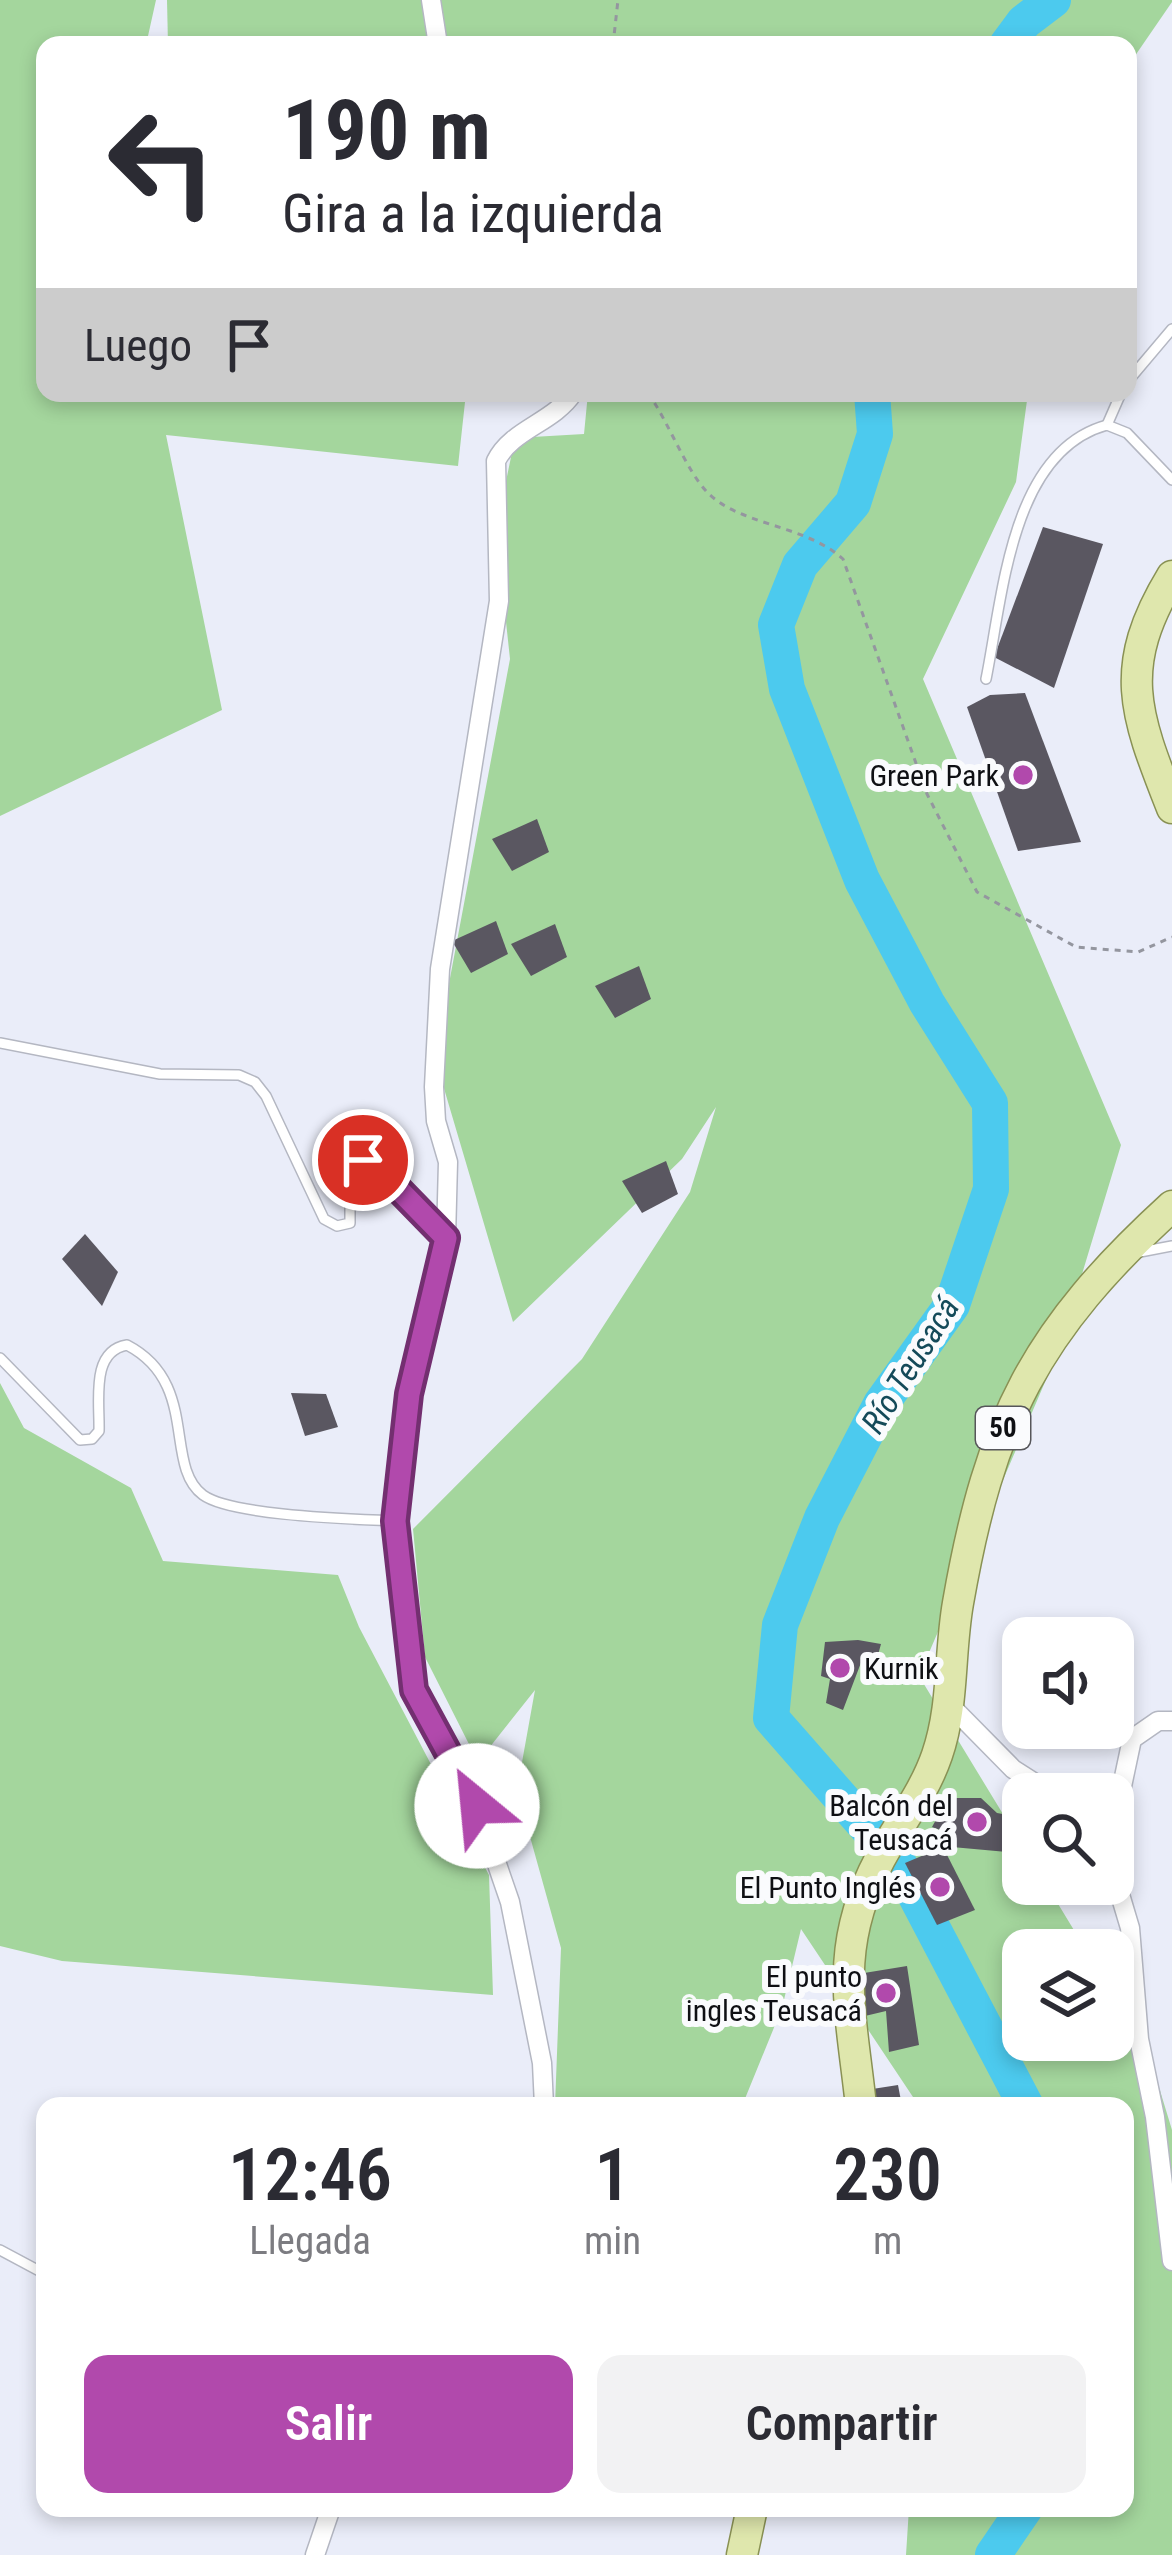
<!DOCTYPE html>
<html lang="es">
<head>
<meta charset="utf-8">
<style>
  :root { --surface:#fff; --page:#f2f2f3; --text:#2b2b33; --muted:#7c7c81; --accent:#b149ac }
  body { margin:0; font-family:"Roboto Condensed",sans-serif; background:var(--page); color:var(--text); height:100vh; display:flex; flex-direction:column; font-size:45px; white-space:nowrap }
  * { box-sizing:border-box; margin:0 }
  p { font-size:39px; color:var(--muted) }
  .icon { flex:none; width:66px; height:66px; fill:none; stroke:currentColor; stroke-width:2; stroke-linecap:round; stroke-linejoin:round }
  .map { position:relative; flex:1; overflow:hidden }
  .drawer { position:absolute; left:36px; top:2097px; width:1098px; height:420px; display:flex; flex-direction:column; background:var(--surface); border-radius:24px; box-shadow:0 6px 18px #0003 }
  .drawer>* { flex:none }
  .hud { position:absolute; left:36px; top:36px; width:1101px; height:366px; border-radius:24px; box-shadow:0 6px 18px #0003; background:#fff; color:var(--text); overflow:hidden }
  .buttons { position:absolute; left:1002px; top:1617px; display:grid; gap:24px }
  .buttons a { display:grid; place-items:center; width:132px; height:132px; border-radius:24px; background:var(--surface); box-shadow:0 6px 18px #0003; font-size:60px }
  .pin { position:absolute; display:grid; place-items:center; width:102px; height:102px; color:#fff; margin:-51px; border:6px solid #fff; border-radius:50%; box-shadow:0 3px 12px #0007 }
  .me { position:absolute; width:132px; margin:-66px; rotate:332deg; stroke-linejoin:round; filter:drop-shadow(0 0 9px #0008) }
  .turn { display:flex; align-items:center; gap:42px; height:252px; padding:0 48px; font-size:54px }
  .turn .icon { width:156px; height:156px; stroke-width:2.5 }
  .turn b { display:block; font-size:84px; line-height:102px }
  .then { display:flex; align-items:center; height:114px; padding:0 48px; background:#0003; gap:24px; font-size:45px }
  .eta { display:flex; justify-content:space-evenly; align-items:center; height:204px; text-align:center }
  .eta b { font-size:72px; font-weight:600; line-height:84px }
  .primary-button { display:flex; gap:24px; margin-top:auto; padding:24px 48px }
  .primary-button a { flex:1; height:138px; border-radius:24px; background:var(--accent); color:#fff; font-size:48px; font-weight:600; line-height:138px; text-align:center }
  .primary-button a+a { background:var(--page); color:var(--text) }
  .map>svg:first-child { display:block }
  .green { fill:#a4d69d }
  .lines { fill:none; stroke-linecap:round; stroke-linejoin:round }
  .river { stroke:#4ccaee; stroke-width:36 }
  .building { fill:#5a5761 }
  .service-casing { stroke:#b4b7c2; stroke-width:12 }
  .minor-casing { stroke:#b4b7c2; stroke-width:21 }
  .primary-casing { stroke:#899154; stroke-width:33 }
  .path { stroke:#94969f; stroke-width:3; stroke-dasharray:6 6; stroke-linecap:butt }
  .service { stroke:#fff; stroke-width:9 }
  .minor { stroke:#fff; stroke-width:18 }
  .primary { stroke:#dfe7ad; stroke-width:30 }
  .route-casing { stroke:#732f70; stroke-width:30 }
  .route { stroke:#b149ac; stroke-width:21 }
  .poi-dot { fill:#b149ac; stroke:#fafbfd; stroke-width:4.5 }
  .labels { text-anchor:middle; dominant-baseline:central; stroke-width:12; stroke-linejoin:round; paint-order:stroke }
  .shield { fill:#fafbfd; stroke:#56565a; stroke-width:3 }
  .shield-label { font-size:27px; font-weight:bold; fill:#0f1014 }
  .poi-label { font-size:30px; fill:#0f1014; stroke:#fafbfd; text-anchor:end }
  .water-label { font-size:33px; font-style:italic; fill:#144a59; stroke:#fafbfd }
</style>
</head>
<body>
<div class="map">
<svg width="1172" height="2555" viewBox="0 0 1172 2555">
  <rect width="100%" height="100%" fill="#eaedf9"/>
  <g class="green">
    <path d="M0 0H156L146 45H45V393H466L458 466 166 435 222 710 0 816Z"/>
    <path d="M167 0H421L438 45H168Z"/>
    <path d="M440 0H1172V2L1128 66V45H443Z"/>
    <path d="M588 393H1028L1016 482 923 679 1121 1145 1060 1347 919 1676 1023 1847V1884H1046L1086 1950H1023V2040H1113V1994L1148 2051 1172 2130V2555H906L909 2508H1125V2106H919L801 1929 782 2008 742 2106H555L561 1948 517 1790 535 1690 478 1762 425 1657 413 1529 582 1359 690 1192 716 1107 682 1159 513 1322 435 1058 510 659 496 529 515 438 584 434Z"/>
    <path d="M0 1383 24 1428 131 1488 163 1561 338 1575 359 1627 489 1875 493 1995 62 1961 0 1946Z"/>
  </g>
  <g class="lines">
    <g class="river">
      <path d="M1007 45 1024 22 1053 0"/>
      <path d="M872 393 875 434 853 503 800 565 776 625 787 689 862 880 927 1003 990 1103 991 1189 952 1305 881 1404 822 1518 780 1625 771 1718 899 1864 1026 2106"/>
      <path d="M993 2555 1025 2508"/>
    </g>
  </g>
  <g class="building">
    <path d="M1043 527 1103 544 1054 688 994 657Z"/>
    <path d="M1025 693 1081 842 1018 851 967 707 990 695Z"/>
    <path d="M537 819 549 852 512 871 492 839Z"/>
    <path d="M496 921 508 954 471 973 452 941Z"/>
    <path d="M555 924 567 957 531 976 511 944Z"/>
    <path d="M639 966 651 999 615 1018 595 986Z"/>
    <path d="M666 1161 678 1194 642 1213 622 1181Z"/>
    <path d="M85 1234 118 1272 102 1306 62 1259Z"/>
    <path d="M291 1393 326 1394 338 1427 305 1436Z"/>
    <path d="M858 1640 881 1644 878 1655 862 1660 843 1710 826 1703 830 1679 821 1676 825 1642Z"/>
    <path d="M948 1798H981L997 1813 1019 1817 1018 1853 952 1847 954 1835 932 1827Z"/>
    <path d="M943 1847 975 1910 937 1925 905 1863Z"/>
    <path d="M907 1966 919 2045 889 2052 886 2011 865 2016 858 1974Z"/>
    <path d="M898 2085 902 2106H869L866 2090Z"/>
  </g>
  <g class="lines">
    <g class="service-casing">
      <g id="service">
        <path d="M1128 381 1172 329"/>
        <path d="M1107 425 1121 393"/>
        <path d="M986 679C1003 595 1011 451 1107 425L1127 433 1172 480"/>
        <path d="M0 1043 160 1074 239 1075 255 1082 266 1096 324 1219 337 1226 350 1223V1171L357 1161 371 1160 442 1234"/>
        <path d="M1140 1252 1172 1246"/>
        <path d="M0 1358 80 1440 92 1439 99 1431C100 1402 90 1351 127 1345 200 1383 163 1465 203 1495 232 1516 355 1519 395 1521"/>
        <path d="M0 2250 45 2274"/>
      </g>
    </g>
    <g class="minor-casing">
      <g id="minor">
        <path d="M431 0 438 45"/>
        <path d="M949 1704 1013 1769 1052 1794"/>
        <path d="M1113 1829 1132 1739 1158 1721H1172"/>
        <path d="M1113 1871 1130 1928 1139 2039 1155 2117 1172 2261"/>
        <path d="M544 2106 542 2063 510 1902 477 1806 414 1690 395 1521 409 1394 446 1238 448 1162 436 1121 434 1087 440 969 499 601 496 461C512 429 553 423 573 393"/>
        <path d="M315 2555 331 2508"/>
      </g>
    </g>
    <g class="primary-casing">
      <g id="primary">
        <path d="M1172 576C1116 668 1135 714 1172 808"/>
        <path d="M861 2106C851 2011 832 1949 880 1859 899 1824 924 1793 937 1755 954 1706 949 1654 958 1603 990 1420 1035 1331 1172 1206"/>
        <path d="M742 2555 752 2508"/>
      </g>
    </g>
    <g class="path">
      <path d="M613 45 618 0"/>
      <path d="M648 393C668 421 686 470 707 492 740 526 804 524 843 559L927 794 977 892 1076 947 1138 952 1172 937"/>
    </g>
    <use href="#service" class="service"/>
    <use href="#minor" class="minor"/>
    <use href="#primary" class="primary"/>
  </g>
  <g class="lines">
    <g class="route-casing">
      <path id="route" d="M363 1160H370L446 1238 409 1394 395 1521 414 1690 477 1806"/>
    </g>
    <use href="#route" class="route"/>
  </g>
  <g class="poi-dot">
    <circle cx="1023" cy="775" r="12"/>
    <circle cx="840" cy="1668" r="12"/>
    <circle cx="977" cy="1822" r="12"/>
    <circle cx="940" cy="1887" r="12"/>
    <circle cx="886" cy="1993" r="12"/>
  </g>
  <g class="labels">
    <rect class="shield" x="976" y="1407" width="54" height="42" rx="9"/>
    <g class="shield-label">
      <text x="1003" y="1428">50</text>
    </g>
    <g class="poi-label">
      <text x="999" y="775">Green Park</text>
      <text x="864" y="1668" text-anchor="start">Kurnik</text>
      <text x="953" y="1805">Balcón del<tspan x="953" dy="34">Teusacá</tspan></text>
      <text x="916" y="1887">El Punto Inglés</text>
      <text x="862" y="1976">El punto<tspan x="862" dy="34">ingles Teusacá</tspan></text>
    </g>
    <g class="water-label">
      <text transform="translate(910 1365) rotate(-58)">Río Teusacá</text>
    </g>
  </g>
</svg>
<div class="buttons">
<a><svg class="icon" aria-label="sound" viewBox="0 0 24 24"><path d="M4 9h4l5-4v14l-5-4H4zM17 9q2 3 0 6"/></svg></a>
<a><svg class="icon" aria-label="search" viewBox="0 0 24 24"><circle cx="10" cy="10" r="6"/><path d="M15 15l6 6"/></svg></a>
<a><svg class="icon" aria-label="layers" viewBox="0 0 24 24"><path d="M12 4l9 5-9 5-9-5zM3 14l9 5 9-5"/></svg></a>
</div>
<div class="pin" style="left:363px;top:1160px;background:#d93025"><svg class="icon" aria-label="arrive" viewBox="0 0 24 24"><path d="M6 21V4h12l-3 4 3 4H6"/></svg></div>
<svg class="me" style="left:477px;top:1806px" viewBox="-20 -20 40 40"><circle r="19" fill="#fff"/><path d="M0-13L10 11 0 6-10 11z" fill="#b149ac"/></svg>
<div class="hud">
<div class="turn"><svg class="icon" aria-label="left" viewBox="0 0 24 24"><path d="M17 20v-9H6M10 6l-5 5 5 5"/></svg><div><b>190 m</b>Gira a la izquierda</div></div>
<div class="then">Luego<svg class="icon" aria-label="arrive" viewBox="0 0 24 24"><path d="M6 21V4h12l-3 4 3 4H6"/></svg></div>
</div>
<section class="drawer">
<div class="eta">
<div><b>12:46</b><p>Llegada</p></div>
<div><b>1</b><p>min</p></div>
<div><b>230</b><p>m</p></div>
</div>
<div class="primary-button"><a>Salir</a><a>Compartir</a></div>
</section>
</div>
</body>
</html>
